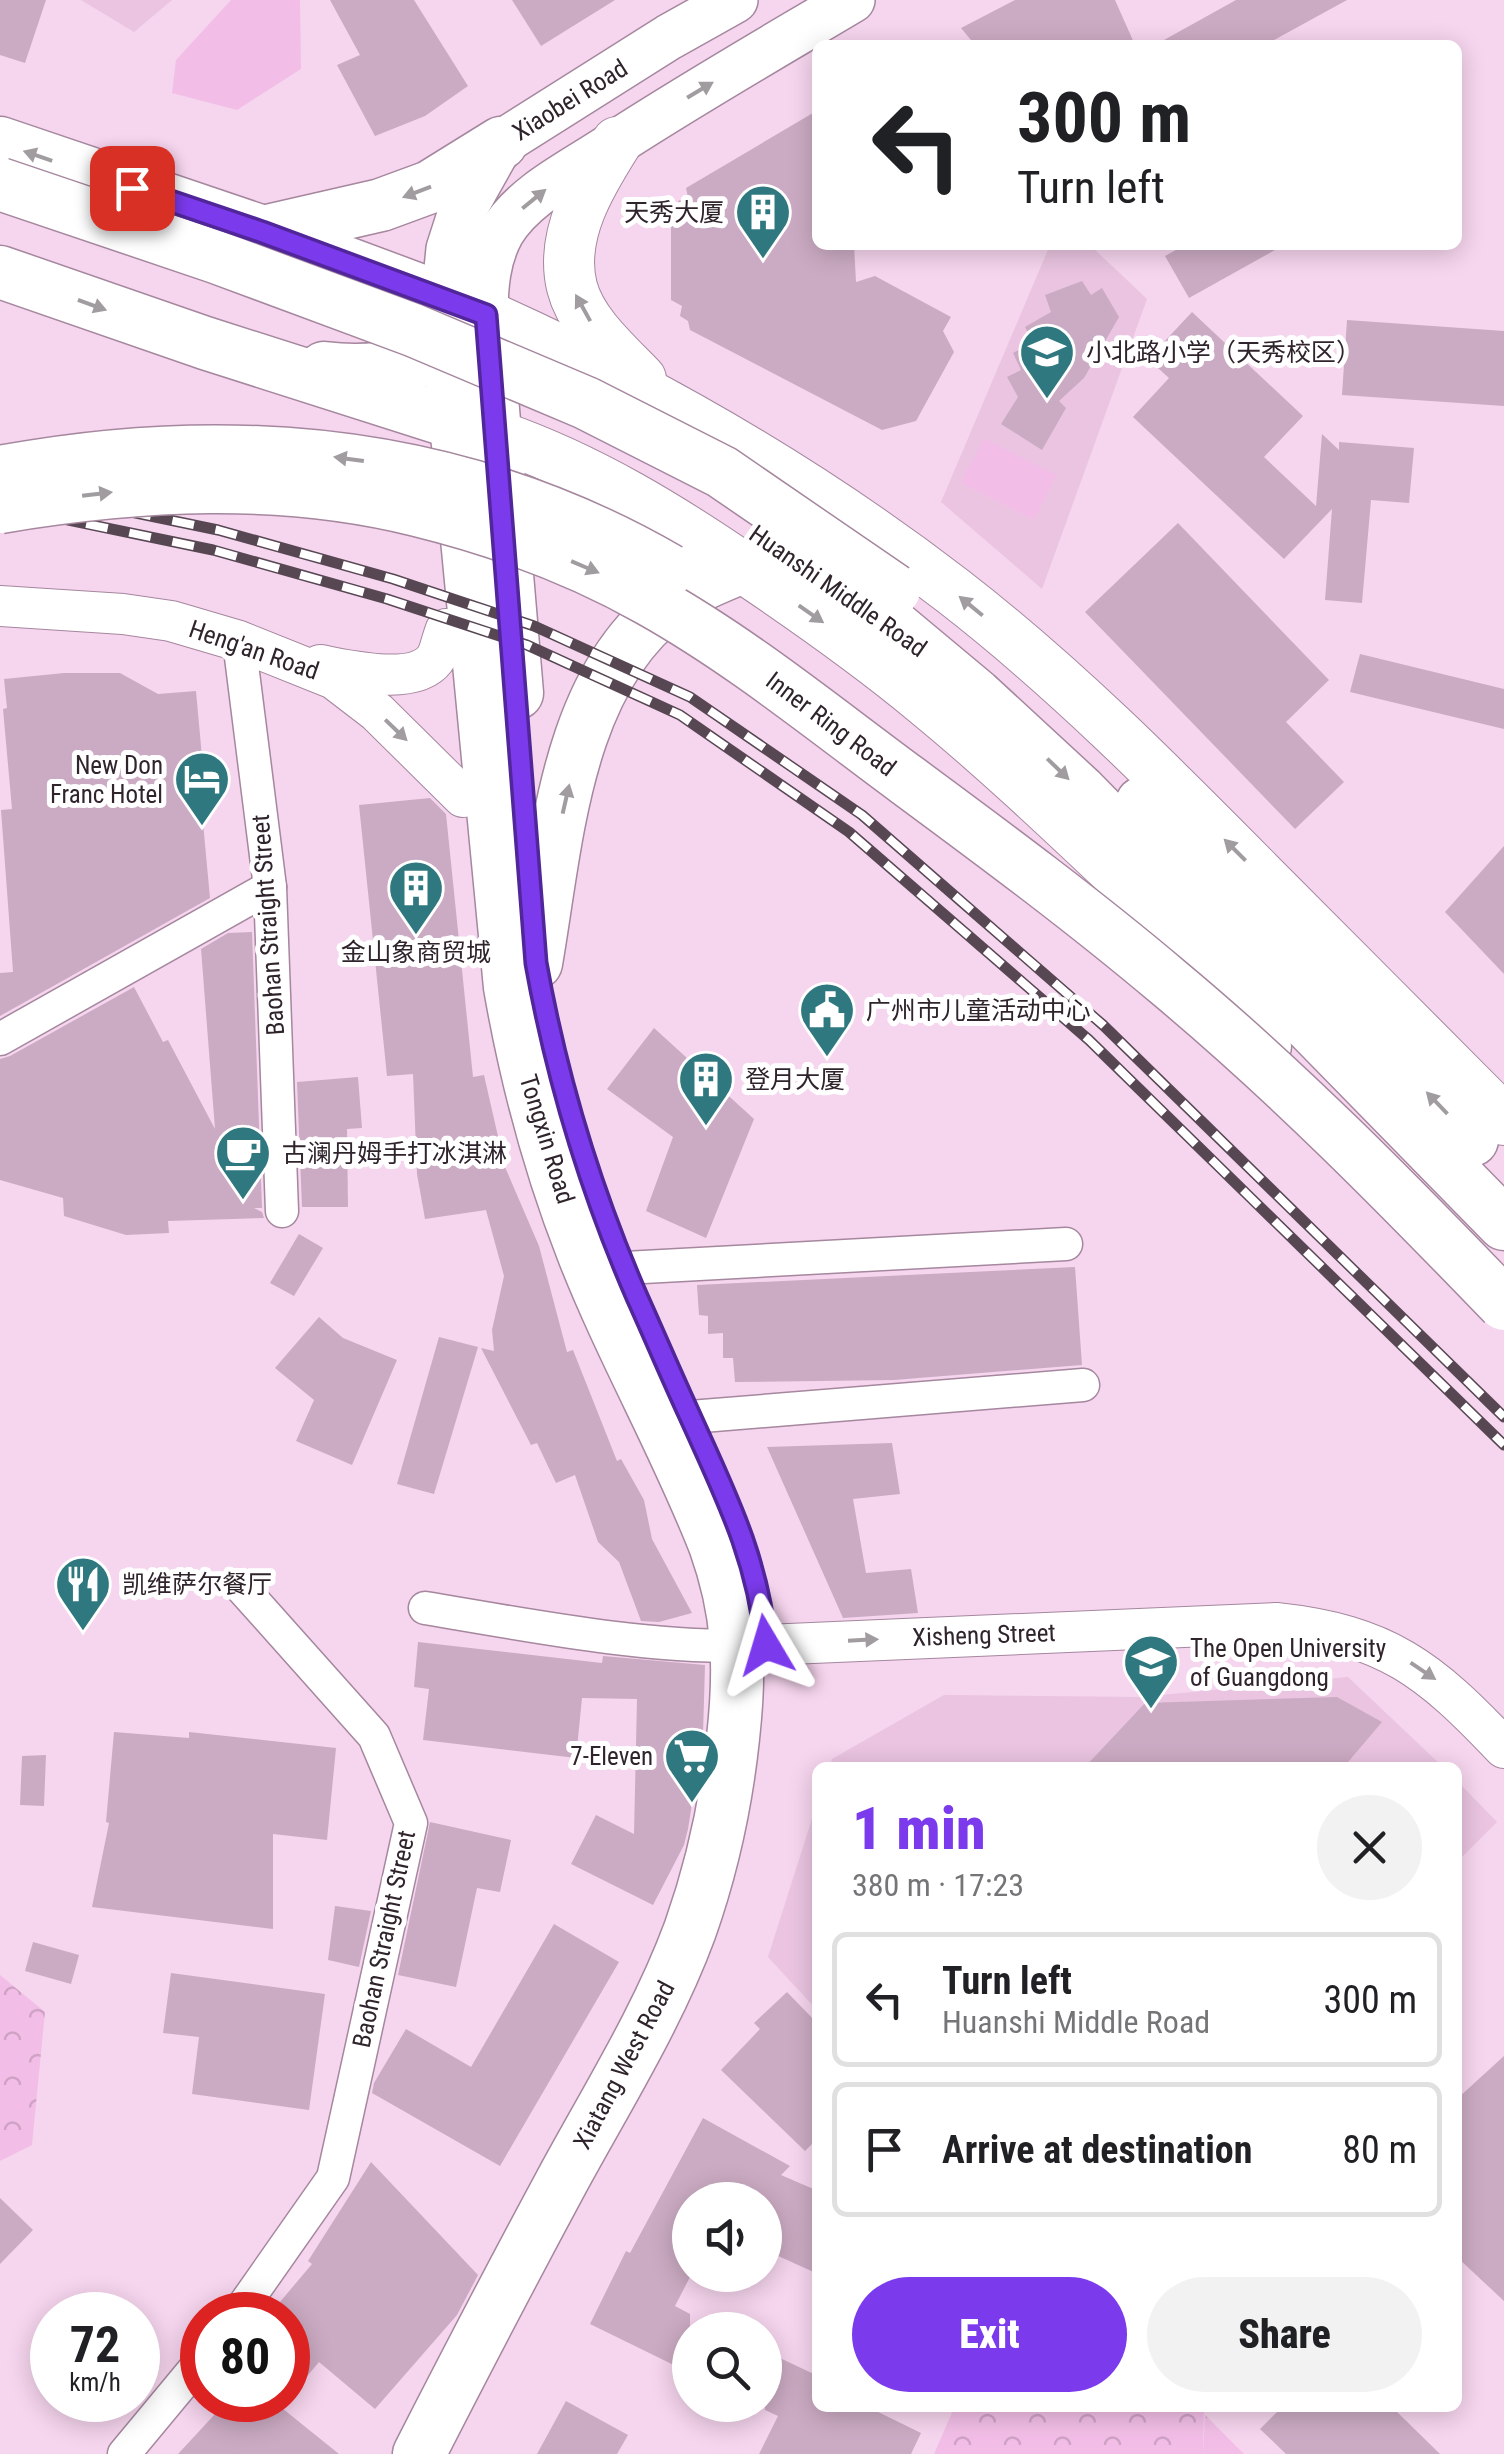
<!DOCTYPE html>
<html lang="en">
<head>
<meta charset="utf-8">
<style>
  :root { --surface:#fff; --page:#f2f2f2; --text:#202124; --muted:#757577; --line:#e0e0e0; --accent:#7c3aed }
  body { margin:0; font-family:"Roboto Condensed","Noto Sans SC",sans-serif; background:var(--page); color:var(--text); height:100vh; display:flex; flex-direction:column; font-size:38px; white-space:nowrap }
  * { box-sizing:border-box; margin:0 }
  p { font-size:32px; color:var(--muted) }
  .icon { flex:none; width:55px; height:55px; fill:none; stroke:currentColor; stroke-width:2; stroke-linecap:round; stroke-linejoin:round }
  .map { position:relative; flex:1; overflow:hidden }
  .panel { position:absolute; left:812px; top:1762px; width:650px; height:650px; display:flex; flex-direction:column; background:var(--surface); border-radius:15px; box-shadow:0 5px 25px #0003 }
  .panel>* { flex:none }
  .banner { position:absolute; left:812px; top:40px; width:650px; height:210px; border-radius:15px; box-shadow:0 5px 25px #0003; background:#fff; color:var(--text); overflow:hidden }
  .buttons { position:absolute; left:672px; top:2182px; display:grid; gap:20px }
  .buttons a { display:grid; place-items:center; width:110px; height:110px; border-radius:50%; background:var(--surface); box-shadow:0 5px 25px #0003; font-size:50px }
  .speed { position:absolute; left:30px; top:2292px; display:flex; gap:20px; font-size:50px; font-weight:700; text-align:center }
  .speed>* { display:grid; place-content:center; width:130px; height:130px; border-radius:50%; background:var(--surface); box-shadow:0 5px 25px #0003; line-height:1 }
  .speed small { font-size:25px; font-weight:400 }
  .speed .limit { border:15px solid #d22; background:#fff; color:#111 }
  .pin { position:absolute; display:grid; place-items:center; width:85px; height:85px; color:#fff; margin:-42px; border-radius:20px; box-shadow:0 5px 15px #0006 }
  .me { position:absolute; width:110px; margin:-55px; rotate:353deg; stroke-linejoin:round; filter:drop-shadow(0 0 8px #0008) }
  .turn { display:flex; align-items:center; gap:35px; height:210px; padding:0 40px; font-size:45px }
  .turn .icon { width:130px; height:130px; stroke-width:2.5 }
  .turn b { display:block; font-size:70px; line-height:85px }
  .round { display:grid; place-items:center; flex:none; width:105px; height:105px; border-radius:52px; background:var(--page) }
  .summary { display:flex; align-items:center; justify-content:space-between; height:170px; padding:0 40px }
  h1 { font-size:60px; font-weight:800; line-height:75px; color:var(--accent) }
  .button { display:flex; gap:20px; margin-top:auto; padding:20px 40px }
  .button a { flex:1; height:115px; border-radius:60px; background:var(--accent); color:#fff; font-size:40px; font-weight:800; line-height:115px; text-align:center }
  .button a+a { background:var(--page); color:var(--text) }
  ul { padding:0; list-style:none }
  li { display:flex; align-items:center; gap:30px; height:135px; margin:0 20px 15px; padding:0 20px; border:5px solid var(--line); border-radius:15px }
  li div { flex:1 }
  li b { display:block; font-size:38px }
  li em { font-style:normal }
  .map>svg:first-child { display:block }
  .built { fill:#eac4e1 }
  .grass { fill:#f2bee7 }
  .forest { fill:url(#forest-crowns) }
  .park { fill:url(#park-tufts) }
  .building { fill:#cbabc3 }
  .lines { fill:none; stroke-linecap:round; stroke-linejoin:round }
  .minor-casing { stroke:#a5879e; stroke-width:35 }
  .tertiary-casing { stroke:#a5879e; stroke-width:42 }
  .secondary-casing { stroke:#a5879e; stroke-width:48 }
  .primary-casing { stroke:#a5879e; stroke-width:52 }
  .trunk-casing { stroke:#a5879e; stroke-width:55 }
  .minor { stroke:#fff; stroke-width:32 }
  .tertiary { stroke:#fff; stroke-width:40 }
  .secondary { stroke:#fff; stroke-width:45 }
  .primary { stroke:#fff; stroke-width:50 }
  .trunk { stroke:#fff; stroke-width:52 }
  .rail-casing { stroke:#574753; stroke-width:11 }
  .rail { stroke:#fff; stroke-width:8; stroke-dasharray:22; stroke-linecap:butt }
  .trunk-bridge-casing { stroke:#a5879e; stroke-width:55; stroke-linecap:butt }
  .trunk-bridge { stroke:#fff; stroke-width:52 }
  .oneway { fill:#a19ca0 }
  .route-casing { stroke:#51269a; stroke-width:25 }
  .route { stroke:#7c3aed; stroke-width:18 }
  .labels { text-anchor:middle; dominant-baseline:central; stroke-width:10; stroke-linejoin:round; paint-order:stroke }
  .street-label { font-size:25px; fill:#2f232c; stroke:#fff }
  .poi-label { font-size:25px; fill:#2f232c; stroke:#fff; text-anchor:start }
</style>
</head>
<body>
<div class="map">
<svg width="1504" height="2454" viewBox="0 0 1504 2454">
  <defs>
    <pattern id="forest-crowns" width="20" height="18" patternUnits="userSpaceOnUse" patternTransform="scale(2.5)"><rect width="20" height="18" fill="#f2bee7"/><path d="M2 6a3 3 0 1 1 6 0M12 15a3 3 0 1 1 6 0" fill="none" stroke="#d0a3c6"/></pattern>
    <pattern id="park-tufts" width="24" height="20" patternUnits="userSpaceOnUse" patternTransform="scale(2.5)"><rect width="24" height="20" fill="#f2bee7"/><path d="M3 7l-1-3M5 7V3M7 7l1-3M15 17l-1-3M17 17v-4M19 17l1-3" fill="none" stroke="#d0a3c6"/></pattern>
  </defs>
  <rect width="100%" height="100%" fill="#f6d5ee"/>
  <g class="built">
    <path d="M81 0H172L134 32Z"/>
    <path d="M1050 245H1090L1147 299 1042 589 941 502Z"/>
    <path d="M1348 1677 1443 1767 829 1768 832 1759 944 1695 1141 1697Z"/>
    <path d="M1458 1782 1497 1822 1458 1861Z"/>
    <path d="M817 1803V2010L768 1957Z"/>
  </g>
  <g class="grass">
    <path d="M231 0H300L301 69 237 110 172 93 176 60Z"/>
    <path d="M984 438 1057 475 1034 520 961 483Z"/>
  </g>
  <g class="forest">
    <path d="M0 1975 45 2012 32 2145 0 2161Z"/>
    <path d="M954 2408H1204L1203 2454H934Z"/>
  </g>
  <path class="park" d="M1205 2415 1244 2454H1203Z"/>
  <g class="building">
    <path d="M0 0H46L25 63 0 55Z"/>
    <path d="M330 0H414L468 86 425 116 375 136 337 65 360 55Z"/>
    <path d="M512 0H615L541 46Z"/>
    <path d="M1015 0H1115L1135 45H975L961 28Z"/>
    <path d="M1236 0H1347L1265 45H1155Z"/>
    <path d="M818 110V245H854L856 282 875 276 951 317 943 331 954 352 916 421 882 430 690 330 688 321 680 316 682 306 671 300V212L680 208 678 201 688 197 686 188Z"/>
    <path d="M1185 245H1284L1189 298 1165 256Z"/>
    <path d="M1082 281 1091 295 1102 288 1119 317 1084 378 1059 401 1066 408 1042 450 1001 424 1018 397 1007 377 1021 370 1013 353 1033 342 1025 327 1051 312 1045 295Z"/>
    <path d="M1192 312 1303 416 1264 457 1316 506 1322 434 1339 450V442L1414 448 1409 503 1371 500 1362 603 1325 600 1332 509 1284 559 1133 417 1169 378 1148 359Z"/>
    <path d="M1347 320 1504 331V406L1342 395Z"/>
    <path d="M1178 523 1329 680 1286 722 1344 782 1295 829 1085 612Z"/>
    <path d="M1360 654 1504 689V729L1350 692Z"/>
    <path d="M64 673H120L158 694 196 691 202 757 197 758 210 898 0 1016V973L13 972 1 810 12 809 3 709 7 708 4 679Z"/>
    <path d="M430 798 446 814 473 1077 484 1075 505 1167 539 1246 567 1352 573 1350 617 1461 621 1459 644 1500 652 1539 692 1613 659 1622 641 1621 619 1562 598 1542 575 1475 556 1483 537 1443 531 1445 481 1348 494 1351 492 1330 504 1276 486 1210 425 1219 417 1174 413 1074 387 1076 359 805Z"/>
    <path d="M1504 846V974L1445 912Z"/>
    <path d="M252 932 262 1208H254L262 1212 264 1218 168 1221 169 1233 126 1235 64 1216 63 1198 0 1180V1059L10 1056 134 987 163 1042 168 1040 215 1129 201 949 228 933Z"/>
    <path d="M654 1028 754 1119 706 1238 646 1211 673 1137 607 1089Z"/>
    <path d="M358 1077 362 1128 347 1129 348 1207H302L297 1082Z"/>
    <path d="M299 1234 323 1248 294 1296 270 1283Z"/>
    <path d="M1075 1267 1082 1365 894 1380 735 1382 733 1358H723V1333L708 1334V1316L699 1315 697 1285Z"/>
    <path d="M319 1317 343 1338 397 1360 352 1465 296 1441 314 1400 275 1368Z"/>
    <path d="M439 1337 478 1347 434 1494 397 1484Z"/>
    <path d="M892 1443 900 1494 853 1499 866 1573 911 1569 918 1613 843 1618 767 1447Z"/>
    <path d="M418 1642 602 1663 603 1656 705 1665 703 1735 688 1829 684 1845 653 1905 571 1864 596 1815 634 1834 637 1699 582 1698 576 1758 423 1740 429 1689 414 1687Z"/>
    <path d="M1337 1697 1382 1722 1343 1768H1084L1145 1703Z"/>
    <path d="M114 1732 189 1738V1732L336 1748 327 1840 273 1834V1929L92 1907 109 1823 106 1822Z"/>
    <path d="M46 1755 44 1806 20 1805 22 1756Z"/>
    <path d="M430 1822 511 1840 500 1892 477 1888 456 1987 398 1975Z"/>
    <path d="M335 1906 371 1911 359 1967 328 1960Z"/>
    <path d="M554 1924 619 1962 500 2166 372 2093 374 2083 406 2029 471 2067Z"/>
    <path d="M33 1942 79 1955 71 1984 25 1971Z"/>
    <path d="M171 1973 325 1994 309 2110 192 2094 199 2037 163 2033Z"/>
    <path d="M787 1992 818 2024V2138L805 2151 721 2070 760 2029 754 2023Z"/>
    <path d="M1504 2056V2301L1458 2258V2098Z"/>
    <path d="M703 2118 790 2166 781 2175 818 2191V2274L765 2250V2200H690V2277L675 2306 690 2314V2373L590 2324 626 2251 630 2253Z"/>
    <path d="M371 2162 478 2275 457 2315 375 2409 319 2362 288 2399V2315H269L312 2264 308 2261Z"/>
    <path d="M0 2198 33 2230 0 2264Z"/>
    <path d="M765 2351 818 2376V2408H870L921 2433 911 2454H759L778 2416 765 2410Z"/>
    <path d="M228 2400H272L339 2454H178Z"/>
    <path d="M566 2401 628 2435 617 2454H537Z"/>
    <path d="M1281 2408H1393L1440 2454H1286L1260 2429Z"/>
  </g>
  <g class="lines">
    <g class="minor-casing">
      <g id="minor">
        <path d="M239 641 270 887 282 1211"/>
        <path d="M0 1039 270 887"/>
        <path d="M625 1268 1066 1244"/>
        <path d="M690 1417 1083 1385"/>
        <path d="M425 1608C533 1626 643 1648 753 1646"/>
        <path d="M237 2315 333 2178 411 1823 374 1736 241 1587"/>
        <path d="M124 2454 202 2360"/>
      </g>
    </g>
    <g class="tertiary-casing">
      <g id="tertiary">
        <path d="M0 606 123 614 171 621 239 641 334 679 377 712 463 797"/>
        <path d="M320 665C348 670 414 687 435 659 440 652 442 638 446 629"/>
        <path d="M766 1645 1276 1623C1387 1635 1429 1669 1504 1748"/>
      </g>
    </g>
    <g class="secondary-casing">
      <g id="secondary">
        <path d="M444 299 449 249 459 218 501 143 669 37 735 0"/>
        <path d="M485 315C485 287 487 259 501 233 522 197 568 174 602 152 684 98 768 50 852 0"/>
      </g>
    </g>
    <g class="primary-casing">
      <g id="primary">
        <path d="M617 142C591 183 559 235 572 287 581 323 616 353 641 379"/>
        <path d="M485 315C651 389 810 481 953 591 1063 676 1161 775 1259 874 1340 956 1423 1038 1504 1120"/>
        <path d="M495 435C589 467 673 519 754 575 813 615 871 656 925 701 1019 778 1105 864 1194 946L1228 969"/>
      </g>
    </g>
    <g class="trunk-casing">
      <g id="trunk">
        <path d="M0 143 263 232 475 311"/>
        <path d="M263 232 381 205 430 187 501 143"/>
        <path d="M0 272 205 343 484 432"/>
        <path d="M485 315 517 693"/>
        <path d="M324 368C374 374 439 366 475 329"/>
        <path d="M573 389 669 408"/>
        <path d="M879 614 976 695 1080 791 1504 1224"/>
        <path d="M1142 803 1472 1140"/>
        <path d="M1194 946 1228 1007 1265 1046"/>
        <path d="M536 963C557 843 565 679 674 601 694 586 719 577 742 567"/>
        <path d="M419 2454C466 2362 514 2270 563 2179 607 2098 658 2017 690 1930 712 1868 726 1804 733 1738 741 1667 739 1612 715 1545 676 1445 622 1352 583 1252 549 1166 526 1078 510 987L444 299"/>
      </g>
    </g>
    <use href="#minor" class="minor"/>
    <use href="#tertiary" class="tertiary"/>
    <use href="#secondary" class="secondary"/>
    <use href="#primary" class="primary"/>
    <use href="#trunk" class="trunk"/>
    <g class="rail-casing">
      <g id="rail">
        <path d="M0 485 218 530 393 579 534 626 690 697 862 815 1103 1025 1504 1417"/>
        <path d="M0 506 213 550 387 599 527 645 680 715 849 832 1089 1040 1504 1445"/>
      </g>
    </g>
    <use href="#rail" class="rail"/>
    <g class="trunk-bridge-casing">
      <g id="trunk-bridge">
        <path d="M0 184 216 257 413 330 586 403 722 472 894 590"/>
        <path d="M0 472C233 429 462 450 669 570"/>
        <path d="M0 507C139 484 279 476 417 510 498 530 578 559 650 600 741 651 823 718 907 780 995 845 1084 911 1168 982 1288 1082 1396 1192 1504 1304"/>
      </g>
    </g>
    <use href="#trunk-bridge" class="trunk-bridge"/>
  </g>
  <defs><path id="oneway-solid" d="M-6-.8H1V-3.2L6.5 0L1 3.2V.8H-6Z" transform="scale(2.5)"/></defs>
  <g class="oneway">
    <use href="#oneway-solid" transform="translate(700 90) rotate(-31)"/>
    <use href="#oneway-solid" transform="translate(38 156) rotate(-161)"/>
    <use href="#oneway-solid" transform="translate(417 192) rotate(159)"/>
    <use href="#oneway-solid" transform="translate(534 199) rotate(-39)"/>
    <use href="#oneway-solid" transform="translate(92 305) rotate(20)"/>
    <use href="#oneway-solid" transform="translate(583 308) rotate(-119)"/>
    <use href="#oneway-solid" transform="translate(349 459) rotate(-172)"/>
    <use href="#oneway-solid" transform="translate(97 494) rotate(-7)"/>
    <use href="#oneway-solid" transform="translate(585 567) rotate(23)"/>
    <use href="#oneway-solid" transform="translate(971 606) rotate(-141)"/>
    <use href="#oneway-solid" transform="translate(811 614) rotate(35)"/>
    <use href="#oneway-solid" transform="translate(396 730) rotate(44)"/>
    <use href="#oneway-solid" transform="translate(1058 769) rotate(44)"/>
    <use href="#oneway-solid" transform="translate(566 799) rotate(-77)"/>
    <use href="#oneway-solid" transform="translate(1235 850) rotate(-135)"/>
    <use href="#oneway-solid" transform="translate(1437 1103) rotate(-134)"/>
    <use href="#oneway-solid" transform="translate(863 1640) rotate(-3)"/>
    <use href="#oneway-solid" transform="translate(1423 1671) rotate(34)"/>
  </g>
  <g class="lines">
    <g class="route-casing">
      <path id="route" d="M132 188 262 232 486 315 536 963C557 1080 590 1189 637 1297 655 1337 672 1377 690 1416 725 1494 758 1558 766 1645"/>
    </g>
    <use href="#route" class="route"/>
  </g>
  <defs>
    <g id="building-pin" transform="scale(2.875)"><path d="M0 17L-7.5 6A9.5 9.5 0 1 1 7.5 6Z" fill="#2f787f" stroke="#fff"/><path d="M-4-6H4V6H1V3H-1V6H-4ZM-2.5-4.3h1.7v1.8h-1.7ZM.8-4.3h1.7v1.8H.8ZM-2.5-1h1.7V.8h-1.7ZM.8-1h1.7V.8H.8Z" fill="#fff"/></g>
    <g id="school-pin" transform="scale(2.875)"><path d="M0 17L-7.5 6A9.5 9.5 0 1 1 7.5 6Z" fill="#2f787f" stroke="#fff"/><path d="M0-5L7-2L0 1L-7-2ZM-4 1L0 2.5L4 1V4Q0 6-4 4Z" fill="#fff"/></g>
    <g id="hotel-pin" transform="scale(2.875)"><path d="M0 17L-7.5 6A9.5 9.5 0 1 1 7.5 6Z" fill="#2f787f" stroke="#fff"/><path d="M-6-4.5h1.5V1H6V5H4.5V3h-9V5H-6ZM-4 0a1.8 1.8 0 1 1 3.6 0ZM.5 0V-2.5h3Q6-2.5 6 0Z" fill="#fff"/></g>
    <g id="civic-pin" transform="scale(2.875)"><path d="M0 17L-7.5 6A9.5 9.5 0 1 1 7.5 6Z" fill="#2f787f" stroke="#fff"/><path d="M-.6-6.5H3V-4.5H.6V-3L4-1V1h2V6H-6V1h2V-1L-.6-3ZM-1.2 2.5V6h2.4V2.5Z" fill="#fff"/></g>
    <g id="cafe-pin" transform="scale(2.875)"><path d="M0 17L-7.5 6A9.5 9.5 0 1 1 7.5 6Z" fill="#2f787f" stroke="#fff"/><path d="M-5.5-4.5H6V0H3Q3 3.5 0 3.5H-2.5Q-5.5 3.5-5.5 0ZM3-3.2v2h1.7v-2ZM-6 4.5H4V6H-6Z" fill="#fff"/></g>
    <g id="restaurant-pin" transform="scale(2.875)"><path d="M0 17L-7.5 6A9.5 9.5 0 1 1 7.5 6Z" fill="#2f787f" stroke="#fff"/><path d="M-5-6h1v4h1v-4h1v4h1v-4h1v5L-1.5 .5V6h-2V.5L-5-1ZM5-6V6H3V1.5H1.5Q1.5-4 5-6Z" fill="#fff"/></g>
    <g id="university-pin" transform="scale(2.875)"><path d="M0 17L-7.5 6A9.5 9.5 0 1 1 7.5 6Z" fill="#2f787f" stroke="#fff"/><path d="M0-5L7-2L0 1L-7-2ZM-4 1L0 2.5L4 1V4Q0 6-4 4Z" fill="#fff"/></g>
    <g id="supermarket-pin" transform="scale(2.875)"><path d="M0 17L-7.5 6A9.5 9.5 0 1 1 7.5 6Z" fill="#2f787f" stroke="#fff"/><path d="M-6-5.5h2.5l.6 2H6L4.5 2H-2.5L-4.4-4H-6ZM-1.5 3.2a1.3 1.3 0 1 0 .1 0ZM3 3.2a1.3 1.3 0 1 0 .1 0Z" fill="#fff"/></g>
  </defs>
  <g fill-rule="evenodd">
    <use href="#building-pin" x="763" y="212"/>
    <use href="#school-pin" x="1047" y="352"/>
    <use href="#hotel-pin" x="202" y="779"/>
    <use href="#building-pin" x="416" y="888"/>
    <use href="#civic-pin" x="827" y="1010"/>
    <use href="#building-pin" x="706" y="1079"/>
    <use href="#cafe-pin" x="243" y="1153"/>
    <use href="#restaurant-pin" x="83" y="1584"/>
    <use href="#university-pin" x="1151" y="1662"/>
    <use href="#supermarket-pin" x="692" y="1756"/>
  </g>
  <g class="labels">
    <g class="street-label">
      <text transform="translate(570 100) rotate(-32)">Xiaobei Road</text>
      <text transform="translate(838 591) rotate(35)">Huanshi Middle Road</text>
      <text transform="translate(254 650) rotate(19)">Heng'an Road</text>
      <text transform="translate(831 724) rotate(37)">Inner Ring Road</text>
      <text transform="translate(268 925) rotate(-94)">Baohan Straight Street</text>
      <text transform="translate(547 1139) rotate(73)">Tongxin Road</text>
      <text transform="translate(984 1635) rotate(-2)">Xisheng Street</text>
      <text transform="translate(384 1939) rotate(-78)">Baohan Straight Street</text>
      <text transform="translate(624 2065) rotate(-62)">Xiatang West Road</text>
    </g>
    <g class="poi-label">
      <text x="724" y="212" text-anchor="end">天秀大厦</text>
      <text x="1086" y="352">小北路小学（天秀校区）</text>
      <text x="163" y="765" text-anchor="end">New Don<tspan x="163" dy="29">Franc Hotel</tspan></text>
      <text x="416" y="952" text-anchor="middle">金山象商贸城</text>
      <text x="866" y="1010">广州市儿童活动中心</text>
      <text x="745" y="1079">登月大厦</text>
      <text x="282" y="1153">古澜丹姆手打冰淇淋</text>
      <text x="122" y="1584">凯维萨尔餐厅</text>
      <text x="1190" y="1648">The Open University<tspan x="1190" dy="29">of Guangdong</tspan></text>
      <text x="653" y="1756" text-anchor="end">7-Eleven</text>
    </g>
  </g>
</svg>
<div class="buttons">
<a><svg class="icon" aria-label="sound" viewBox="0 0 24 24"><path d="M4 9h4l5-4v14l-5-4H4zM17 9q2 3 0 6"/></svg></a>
<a><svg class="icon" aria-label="search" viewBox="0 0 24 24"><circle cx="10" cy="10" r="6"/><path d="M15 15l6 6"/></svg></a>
</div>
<div class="speed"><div>72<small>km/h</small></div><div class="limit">80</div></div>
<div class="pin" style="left:132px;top:188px;background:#d93025"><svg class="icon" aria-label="arrive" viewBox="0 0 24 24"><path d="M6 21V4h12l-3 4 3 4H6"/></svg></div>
<svg class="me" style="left:766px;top:1645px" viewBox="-20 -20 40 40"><path d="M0-17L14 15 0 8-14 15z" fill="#7c3aed" stroke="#fff" stroke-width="4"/></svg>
<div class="banner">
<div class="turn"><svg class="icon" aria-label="left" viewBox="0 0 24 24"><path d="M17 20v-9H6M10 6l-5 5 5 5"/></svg><div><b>300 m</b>Turn left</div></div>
</div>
<section class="panel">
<div class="summary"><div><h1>1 min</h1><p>380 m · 17:23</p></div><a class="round"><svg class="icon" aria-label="close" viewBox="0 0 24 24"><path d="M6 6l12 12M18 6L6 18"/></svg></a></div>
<ul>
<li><svg class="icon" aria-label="left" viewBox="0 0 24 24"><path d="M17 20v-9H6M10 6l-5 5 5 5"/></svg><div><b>Turn left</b><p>Huanshi Middle Road</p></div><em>300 m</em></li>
<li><svg class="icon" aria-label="arrive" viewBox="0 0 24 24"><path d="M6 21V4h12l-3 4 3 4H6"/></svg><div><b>Arrive at destination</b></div><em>80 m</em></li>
</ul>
<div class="button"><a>Exit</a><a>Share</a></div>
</section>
</div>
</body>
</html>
